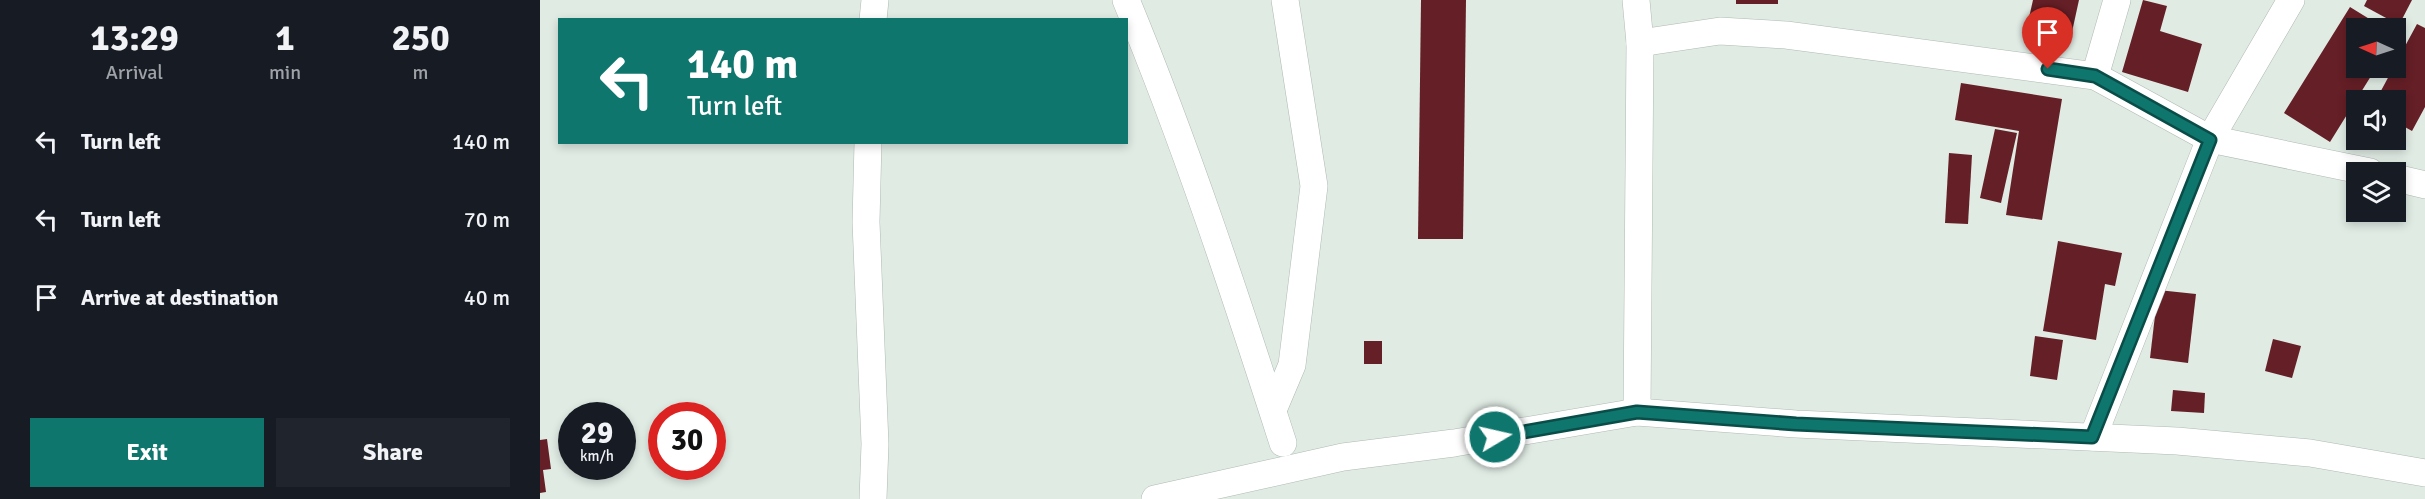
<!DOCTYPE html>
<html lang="en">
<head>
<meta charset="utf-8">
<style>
  :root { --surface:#171b24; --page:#20242c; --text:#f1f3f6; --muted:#9ea1a6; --accent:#0f766e }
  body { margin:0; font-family:Signika,sans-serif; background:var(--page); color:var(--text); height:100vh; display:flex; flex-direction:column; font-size:22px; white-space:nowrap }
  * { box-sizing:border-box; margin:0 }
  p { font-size:20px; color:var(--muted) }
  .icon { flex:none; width:33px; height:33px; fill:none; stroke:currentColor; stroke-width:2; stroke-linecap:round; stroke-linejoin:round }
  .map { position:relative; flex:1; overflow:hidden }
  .details { display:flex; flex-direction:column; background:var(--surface); width:540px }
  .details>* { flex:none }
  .guide { position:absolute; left:18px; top:18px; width:570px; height:126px; border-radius:0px; box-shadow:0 3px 9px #0003; background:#0f766e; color:#fff; overflow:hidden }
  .needle { width:39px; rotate:273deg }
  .fabs { position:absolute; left:1806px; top:18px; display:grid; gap:12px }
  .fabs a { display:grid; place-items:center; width:60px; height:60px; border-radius:0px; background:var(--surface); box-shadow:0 3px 9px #0003; font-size:30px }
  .speed { position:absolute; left:18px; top:402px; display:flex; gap:12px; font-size:30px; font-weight:700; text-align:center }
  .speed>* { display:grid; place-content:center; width:78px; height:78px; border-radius:50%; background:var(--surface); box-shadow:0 3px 9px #0003; line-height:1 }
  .speed small { font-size:15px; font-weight:400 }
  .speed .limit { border:9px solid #d22; background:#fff; color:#111 }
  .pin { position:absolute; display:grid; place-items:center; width:51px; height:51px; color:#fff; margin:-62px -26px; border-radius:50% 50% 50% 0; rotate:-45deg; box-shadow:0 0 6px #0007 }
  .pin .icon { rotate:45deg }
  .me { position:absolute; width:66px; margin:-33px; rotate:81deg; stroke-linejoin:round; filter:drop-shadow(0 0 4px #0008) }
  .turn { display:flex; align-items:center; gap:21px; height:126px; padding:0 30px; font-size:27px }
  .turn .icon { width:78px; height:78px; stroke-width:2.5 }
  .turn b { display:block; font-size:42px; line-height:51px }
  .eta { display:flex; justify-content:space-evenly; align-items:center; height:102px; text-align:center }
  .eta b { font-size:36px; font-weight:800; line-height:42px }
  .primary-button { display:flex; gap:12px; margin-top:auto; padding:12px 30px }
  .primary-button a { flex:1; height:69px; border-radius:0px; background:var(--accent); color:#fff; font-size:24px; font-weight:800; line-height:69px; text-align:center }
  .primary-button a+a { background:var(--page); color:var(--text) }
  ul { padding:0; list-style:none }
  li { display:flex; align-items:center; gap:18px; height:78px; padding:0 30px }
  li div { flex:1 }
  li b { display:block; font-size:22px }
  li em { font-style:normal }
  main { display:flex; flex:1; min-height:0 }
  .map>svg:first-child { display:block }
  .building { fill:#651f26 }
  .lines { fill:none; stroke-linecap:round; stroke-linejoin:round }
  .minor-casing { stroke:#afbab3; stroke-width:28 }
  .minor { stroke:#fff; stroke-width:27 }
  .route-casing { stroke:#0a4d48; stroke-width:15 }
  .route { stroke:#0f766e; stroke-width:10 }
</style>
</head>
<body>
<main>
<section class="details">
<div class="eta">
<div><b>13:29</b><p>Arrival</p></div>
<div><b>1</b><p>min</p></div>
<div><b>250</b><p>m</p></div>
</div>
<ul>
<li><svg class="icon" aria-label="left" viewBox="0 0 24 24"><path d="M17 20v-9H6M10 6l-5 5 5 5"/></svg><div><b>Turn left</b></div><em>140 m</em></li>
<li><svg class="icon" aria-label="left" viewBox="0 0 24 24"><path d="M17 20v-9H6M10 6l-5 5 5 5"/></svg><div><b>Turn left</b></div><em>70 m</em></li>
<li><svg class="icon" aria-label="arrive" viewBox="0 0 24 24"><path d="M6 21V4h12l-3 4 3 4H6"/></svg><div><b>Arrive at destination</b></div><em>40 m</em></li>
</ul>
<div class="primary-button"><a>Exit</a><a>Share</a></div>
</section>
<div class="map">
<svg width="1885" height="499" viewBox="0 0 1885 499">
  <rect width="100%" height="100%" fill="#e0ebe4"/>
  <g class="building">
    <path d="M881 0H926L923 239H878Z"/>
    <rect x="1196" y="0" width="42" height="4"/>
    <path d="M1493 0H1539L1530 41 1486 31Z"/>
    <path d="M1603 0 1627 6 1620 31 1662 44 1648 92 1582 72Z"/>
    <path d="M1827 0H1872L1859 25 1824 6Z"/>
    <path d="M1810 7 1844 28H1816V68H1836L1790 142 1744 113Z"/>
    <path d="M1877 24 1885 28V107L1872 131 1856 122V100H1836Z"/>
    <path d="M1421 83 1522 99 1502 220 1466 215 1479 131 1415 120Z"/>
    <path d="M1455 129 1477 133 1461 203 1440 198Z"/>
    <path d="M1409 153 1432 155 1428 224 1405 223Z"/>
    <path d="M1518 241 1582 253 1575 286 1565 284 1556 340 1503 331Z"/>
    <path d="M1618 290 1656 294 1648 363 1610 358Z"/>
    <path d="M1495 336 1523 340 1517 380 1490 376Z"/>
    <path d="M1733 339 1761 346 1752 378 1725 371Z"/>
    <rect x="824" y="341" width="18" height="23"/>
    <path d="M1633 390 1665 393 1664 413 1631 411Z"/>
    <path d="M7 439 11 469 3 470 6 492 0 493V440Z"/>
  </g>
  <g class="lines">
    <g class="minor-casing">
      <g id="minor">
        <path d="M586 0C646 145 695 294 743 443"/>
        <path d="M1096 0 1100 43 1097 412"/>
        <path d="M333 20 335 0"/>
        <path d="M1100 43 1180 31 1246 35 1555 76 1670 139 1830 172"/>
        <path d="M1555 76 1577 0"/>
        <path d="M328 142 326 222 335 444 333 499"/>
        <path d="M1856 178 1885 185"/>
        <path d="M733 410 752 365 774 186 745 0"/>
        <path d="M1553 437 1670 139 1751 0"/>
        <path d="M615 499 803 457 914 443 1097 412 1256 424 1637 441 1770 453 1885 473"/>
      </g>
    </g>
    <use href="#minor" class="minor"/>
  </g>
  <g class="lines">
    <g class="route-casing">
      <path id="route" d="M955 437 1097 412 1256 424 1552 437 1670 140 1555 76 1508 69"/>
    </g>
    <use href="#route" class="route"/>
  </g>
</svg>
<div class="fabs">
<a><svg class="needle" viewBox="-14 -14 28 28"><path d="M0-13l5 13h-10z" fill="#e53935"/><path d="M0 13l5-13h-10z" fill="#9ea1a6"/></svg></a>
<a><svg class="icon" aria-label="sound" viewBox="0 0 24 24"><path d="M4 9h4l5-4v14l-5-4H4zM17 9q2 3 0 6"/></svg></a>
<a><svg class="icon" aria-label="layers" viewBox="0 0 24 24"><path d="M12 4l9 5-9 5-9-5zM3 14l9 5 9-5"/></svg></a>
</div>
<div class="speed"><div>29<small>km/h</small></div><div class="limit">30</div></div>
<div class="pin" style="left:1508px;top:69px;background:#d93025"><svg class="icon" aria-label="arrive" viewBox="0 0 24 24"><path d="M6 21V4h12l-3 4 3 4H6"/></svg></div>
<svg class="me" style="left:955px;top:437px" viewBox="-20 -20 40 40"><circle r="17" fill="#0f766e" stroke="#fff" stroke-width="3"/><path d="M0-11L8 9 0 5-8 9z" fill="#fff"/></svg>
<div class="guide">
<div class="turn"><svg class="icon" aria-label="left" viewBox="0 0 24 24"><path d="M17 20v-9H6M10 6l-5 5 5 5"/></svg><div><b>140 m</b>Turn left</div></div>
</div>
</div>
</main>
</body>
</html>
